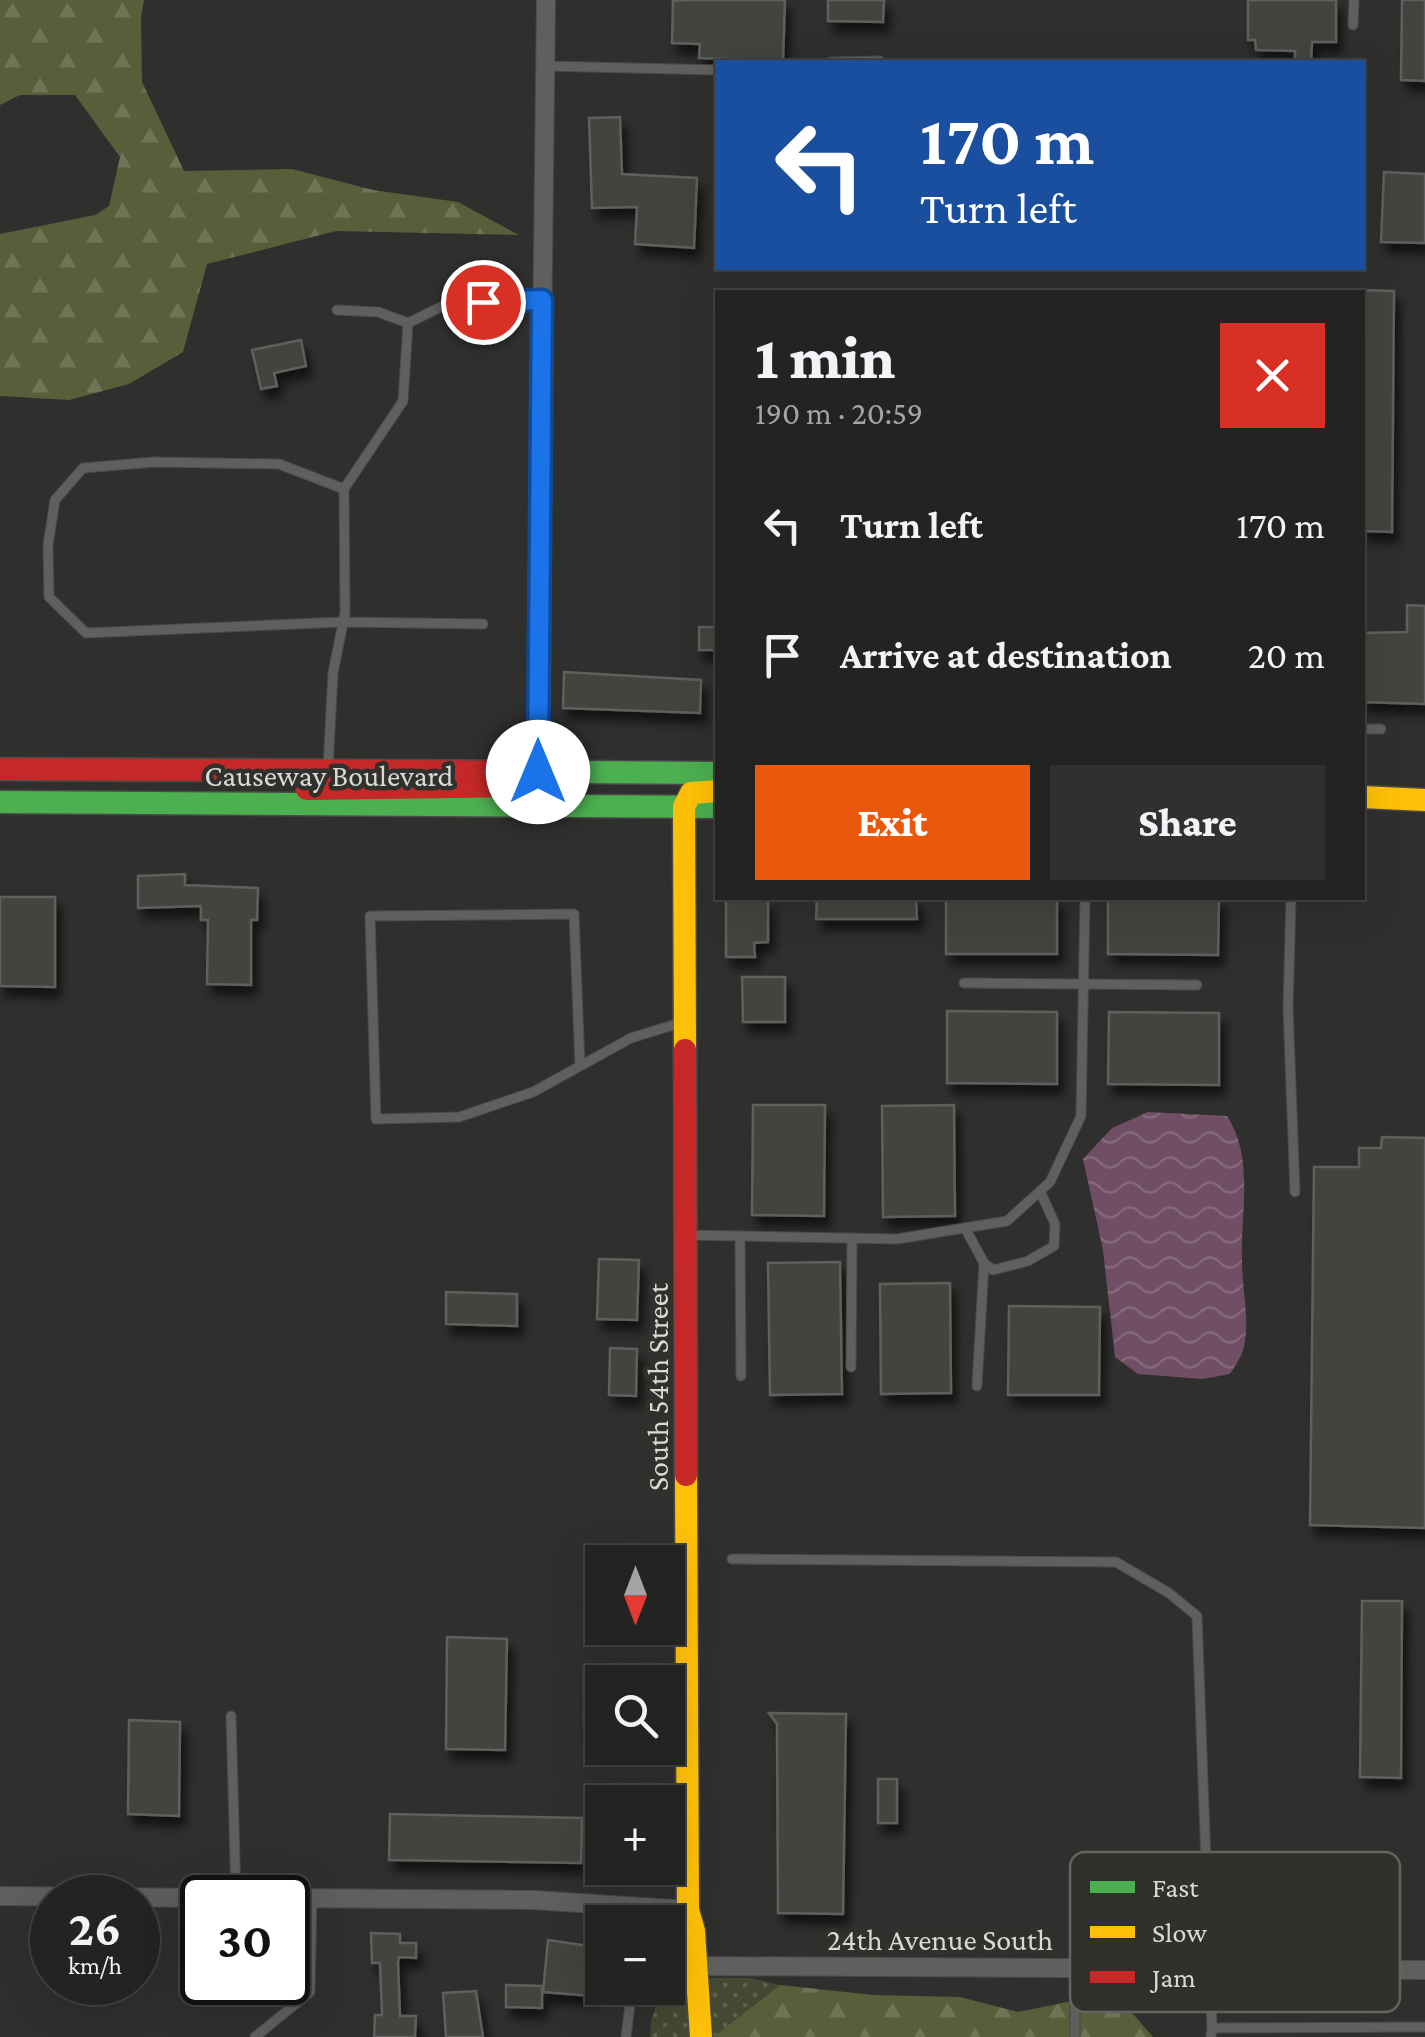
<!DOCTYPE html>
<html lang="en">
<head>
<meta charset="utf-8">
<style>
  :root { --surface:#232422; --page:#2f302f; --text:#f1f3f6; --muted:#a3a4a5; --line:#404140; --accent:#ea580c }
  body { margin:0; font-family:"Crimson Pro",serif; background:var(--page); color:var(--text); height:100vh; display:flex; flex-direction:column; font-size:38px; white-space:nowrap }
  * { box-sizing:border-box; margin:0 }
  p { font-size:32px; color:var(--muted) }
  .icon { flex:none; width:55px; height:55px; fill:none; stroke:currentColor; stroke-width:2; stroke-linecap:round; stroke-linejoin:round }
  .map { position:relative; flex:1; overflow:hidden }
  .panel { position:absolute; left:715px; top:290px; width:650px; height:610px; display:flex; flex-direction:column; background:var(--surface); border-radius:0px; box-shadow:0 10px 40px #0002,0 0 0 2px var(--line) }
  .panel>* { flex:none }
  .top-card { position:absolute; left:715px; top:60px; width:650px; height:210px; border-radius:0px; box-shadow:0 10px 40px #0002,0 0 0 2px var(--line); background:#1a4fa0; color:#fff; overflow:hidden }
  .needle { width:65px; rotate:180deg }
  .tools { position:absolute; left:585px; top:1545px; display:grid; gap:20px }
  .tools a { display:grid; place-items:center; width:100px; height:100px; border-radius:0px; background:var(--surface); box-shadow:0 10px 40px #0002,0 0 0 2px var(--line); font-size:50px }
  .speed { position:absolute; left:30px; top:1875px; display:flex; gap:20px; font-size:50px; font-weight:700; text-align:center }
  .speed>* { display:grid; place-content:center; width:130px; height:130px; border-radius:50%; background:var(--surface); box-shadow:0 10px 40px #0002,0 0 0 2px var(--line); line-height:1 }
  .speed small { font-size:25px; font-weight:400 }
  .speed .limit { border:5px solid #111; border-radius:15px; background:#fff; color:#111 }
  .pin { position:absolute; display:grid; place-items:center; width:85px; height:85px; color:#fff; margin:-42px; border:5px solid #fff; border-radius:50%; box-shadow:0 2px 10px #0007 }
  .me { position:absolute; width:110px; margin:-55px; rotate:0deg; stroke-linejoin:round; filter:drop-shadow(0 0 8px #0008) }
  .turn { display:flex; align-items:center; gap:35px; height:210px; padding:0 40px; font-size:45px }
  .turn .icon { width:130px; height:130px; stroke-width:2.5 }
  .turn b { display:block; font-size:70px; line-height:85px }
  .round { display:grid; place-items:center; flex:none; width:105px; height:105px; border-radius:0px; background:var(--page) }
  .headline { display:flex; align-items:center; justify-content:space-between; height:170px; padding:0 40px }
  h1 { font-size:60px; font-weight:800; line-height:75px }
  .cta { display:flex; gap:20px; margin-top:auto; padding:20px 40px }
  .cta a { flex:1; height:115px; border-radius:0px; background:var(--accent); color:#fff; font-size:40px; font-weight:800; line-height:115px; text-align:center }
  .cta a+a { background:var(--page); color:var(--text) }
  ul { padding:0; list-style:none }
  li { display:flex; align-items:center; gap:30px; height:130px; padding:0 40px }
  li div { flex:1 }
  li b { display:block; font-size:38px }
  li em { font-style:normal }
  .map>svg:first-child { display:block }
  .grass { fill:url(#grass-dots) }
  .forest { fill:url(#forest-firs) }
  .water { fill:url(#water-waves) }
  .building { fill:#43453c; stroke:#5f5f5e; stroke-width:2.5; filter:url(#shadow) }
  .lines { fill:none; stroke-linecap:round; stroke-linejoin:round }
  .lane-casing { stroke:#4a4b49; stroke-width:11 }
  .street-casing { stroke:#4a4b49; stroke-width:20 }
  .fast-casing { stroke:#4a4b49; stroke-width:25 }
  .slow-casing { stroke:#4a4b49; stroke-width:25 }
  .jam-casing { stroke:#4a4b49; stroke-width:25 }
  .lane { stroke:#5f5f5e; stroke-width:9 }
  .street { stroke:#5f5f5e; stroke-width:18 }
  .fast { stroke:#4caf50; stroke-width:22 }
  .slow { stroke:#ffc107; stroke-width:22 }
  .jam { stroke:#c62828; stroke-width:22 }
  .route-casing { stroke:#114b97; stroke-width:25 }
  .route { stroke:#1a73e8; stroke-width:18 }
  .labels { text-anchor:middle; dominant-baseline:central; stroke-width:9; stroke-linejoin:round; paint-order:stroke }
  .street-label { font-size:30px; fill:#d9dad7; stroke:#30312d }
  .key { fill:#30312d; stroke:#636460; stroke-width:2.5 }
  .key-label { font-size:28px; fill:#d9dad7 }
</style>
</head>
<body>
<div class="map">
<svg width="1425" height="2037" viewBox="0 0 1425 2037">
  <defs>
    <pattern id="grass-dots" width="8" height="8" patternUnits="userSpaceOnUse" patternTransform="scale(2.5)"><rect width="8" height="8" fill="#454832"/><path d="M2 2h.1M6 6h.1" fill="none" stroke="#5f624f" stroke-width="1.8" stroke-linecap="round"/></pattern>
    <pattern id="forest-firs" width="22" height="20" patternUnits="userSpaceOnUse" patternTransform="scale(2.5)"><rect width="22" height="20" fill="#595e3a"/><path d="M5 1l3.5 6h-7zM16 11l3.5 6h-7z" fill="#707456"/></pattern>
    <pattern id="water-waves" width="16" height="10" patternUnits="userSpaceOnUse" patternTransform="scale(2.5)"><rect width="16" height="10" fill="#704e65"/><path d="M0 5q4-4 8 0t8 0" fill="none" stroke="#84677a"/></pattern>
    <filter id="shadow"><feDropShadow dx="5.5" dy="10" stdDeviation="5" flood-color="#0009"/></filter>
  </defs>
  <rect width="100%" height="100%" fill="#2f302e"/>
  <path class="grass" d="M668 1978H751L780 1985 713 2037H650L651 2021 662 1988H668Z"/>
  <g class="forest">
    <path d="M0 0H144L141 17 142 82 184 171 292 169 373 190 458 202 519 235 336 231 207 264 183 352 129 384 69 400 0 396V234L95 215 109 206 120 157 75 95H20L0 105Z"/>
    <path d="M780 1985 873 1995 960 1997 1018 2012 1092 1997 1133 2014 1153 2037H713Z"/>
  </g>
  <path class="water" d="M1148 1112 1227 1116C1255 1159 1240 1213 1242 1261 1242 1290 1250 1318 1244 1347 1242 1356 1235 1366 1230 1374L1203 1379 1138 1374 1115 1357 1103 1250 1083 1159 1112 1128Z"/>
  <g class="building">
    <path d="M687 0H785L783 61 699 58 700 44 672 43 673 1Z"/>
    <path d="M828 0H884L883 22 828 21Z"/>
    <path d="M1248 0H1336V42H1312L1311 62H1295V51L1256 50 1255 40H1248Z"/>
    <path d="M1402 0H1425V81L1401 80Z"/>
    <path d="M620 117 622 174 697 178 694 248 635 244 637 207 592 208 589 118Z"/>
    <path d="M1384 172 1425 174V243L1381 242Z"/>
    <path d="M1362 290 1394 291 1392 532 1362 531Z"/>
    <path d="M301 340 306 366 274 373 277 386 261 389 252 350Z"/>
    <path d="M1407 605 1425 606V704L1362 702V633L1407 632Z"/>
    <rect x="699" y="627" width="19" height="23"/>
    <path d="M564 672 701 680 700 713 563 708Z"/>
    <path d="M185 874V885L258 888 257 920H251V985L207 984 208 920H201V906L138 908V876Z"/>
    <path d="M0 897H55V987L0 986Z"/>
    <path d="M817 898H916L917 919H816Z"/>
    <rect x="946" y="898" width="111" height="56"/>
    <path d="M1108 898H1219L1218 955 1108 954Z"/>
    <path d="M726 899 768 900V942L754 943 755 957H726Z"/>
    <path d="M742 977H785V1022H743Z"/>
    <path d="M947 1011 1057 1012V1084L947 1083Z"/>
    <path d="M1109 1012 1219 1013V1085L1108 1084Z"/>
    <path d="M753 1105H825L824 1216 752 1215Z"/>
    <path d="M954 1105 955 1216 883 1217 882 1106Z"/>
    <path d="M1382 1137 1425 1138V1528L1310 1525 1314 1167H1359V1148H1381Z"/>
    <path d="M599 1259 639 1260 637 1320 597 1319Z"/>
    <path d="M840 1262 842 1394 770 1395 768 1263Z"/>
    <path d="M950 1283 951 1393 881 1394 880 1284Z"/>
    <path d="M446 1292 517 1294V1326L446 1324Z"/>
    <path d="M1009 1306 1100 1307 1099 1395H1008Z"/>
    <path d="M610 1348 637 1349 636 1396 609 1395Z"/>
    <path d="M1362 1601H1402L1401 1778 1360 1777Z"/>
    <path d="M447 1637 507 1639 505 1750 446 1749Z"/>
    <path d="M584 1665 618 1666V1682H602V1727H584Z"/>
    <path d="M769 1713 846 1714 843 1914 778 1913 777 1724Z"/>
    <path d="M129 1720 180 1722 179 1816 128 1814Z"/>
    <rect x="878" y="1779" width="19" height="44"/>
    <path d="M390 1814 582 1818 581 1863 389 1860Z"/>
    <path d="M371 1933 400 1934V1943H416V1958L399 1957 398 1963 400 2016H416L415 2037H374L375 2015H382L380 1963H372Z"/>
    <path d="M548 1940 596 1947 592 1996 543 1992Z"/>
    <path d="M506 1985 542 1986V2008L506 2007Z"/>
    <path d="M476 1991 483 2037H446L443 1993Z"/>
  </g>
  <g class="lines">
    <g class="lane-casing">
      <g id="lane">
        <path d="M1353 25 1354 0"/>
        <path d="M831 62 880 61"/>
        <path d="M545 66 718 70"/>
        <path d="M337 310 378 312 408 323"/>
        <path d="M344 489 279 464 154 462 83 468 55 500 48 545 49 597 86 633 343 622 483 624"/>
        <path d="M1362 729H1381"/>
        <path d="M328 768 333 673 345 613 344 489 403 401 408 323 449 303 542 300"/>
        <path d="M1291 898 1288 1008 1295 1192"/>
        <path d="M964 983 1197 985"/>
        <path d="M580 1066 574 914 370 916 376 1119 459 1117 533 1092 631 1038 683 1022"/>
        <path d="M965 1228 984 1263 993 1270 1028 1261 1054 1246 1055 1224 1040 1191"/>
        <path d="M687 1235 897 1239 1007 1221 1050 1182 1081 1116 1085 898"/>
        <path d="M740 1236 741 1376"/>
        <path d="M851 1367 852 1238"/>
        <path d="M977 1386 984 1263"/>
        <path d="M732 1559 1116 1562 1169 1593 1197 1616 1212 2028"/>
        <path d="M231 1716 236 1898"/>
        <path d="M668 1945 692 1932"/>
        <path d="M255 2037 310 1992 312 1898"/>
        <path d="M626 2037 632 1988"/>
        <path d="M1075 2037V1967"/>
        <path d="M1211 2037 1212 2028 1425 2027"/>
      </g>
    </g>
    <g class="street-casing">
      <g id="street">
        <path d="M537 772 546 0"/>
        <path d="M0 1896 203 1898"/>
        <path d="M288 1898 534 1900 688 1910"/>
        <path d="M695 1966 1425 1970"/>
      </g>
    </g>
    <g class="fast-casing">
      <g id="fast">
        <path d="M571 772 718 773"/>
        <path d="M0 802 718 807"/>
      </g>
    </g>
    <g class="slow-casing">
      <g id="slow">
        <path d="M1362 797 1425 800"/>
        <path d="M685 1050 684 807 691 793 718 791"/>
        <path d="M686 1475 688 1910 694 1931 701 2037"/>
      </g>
    </g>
    <g class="jam-casing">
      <g id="jam">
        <path d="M0 769 571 772"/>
        <path d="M307 789 529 786"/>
        <path d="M685 1050 686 1475"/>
      </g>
    </g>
    <use href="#lane" class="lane"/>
    <use href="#street" class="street"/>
    <use href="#fast" class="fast"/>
    <use href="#slow" class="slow"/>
    <use href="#jam" class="jam"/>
  </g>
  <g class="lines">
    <g class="route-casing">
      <path id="route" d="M483 302 542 300 538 772"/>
    </g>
    <use href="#route" class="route"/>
  </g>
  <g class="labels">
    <g class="street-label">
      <text x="329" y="775">Causeway Boulevard</text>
      <text transform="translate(657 1387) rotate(-90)">South 54th Street</text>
      <text x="940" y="1939">24th Avenue South</text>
    </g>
  </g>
  <rect x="1070" y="1852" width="330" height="160" rx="15" class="key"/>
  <rect x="1090" y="1881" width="45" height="12" fill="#4caf50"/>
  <rect x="1090" y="1926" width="45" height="12" fill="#ffc107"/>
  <rect x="1090" y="1971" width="45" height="12" fill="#c62828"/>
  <g class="key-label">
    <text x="1152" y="1897">Fast</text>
    <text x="1152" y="1942">Slow</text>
    <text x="1152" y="1987">Jam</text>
  </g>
</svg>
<div class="tools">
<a><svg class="needle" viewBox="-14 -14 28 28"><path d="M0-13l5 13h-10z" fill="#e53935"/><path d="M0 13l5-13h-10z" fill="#a3a4a5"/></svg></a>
<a><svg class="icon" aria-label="search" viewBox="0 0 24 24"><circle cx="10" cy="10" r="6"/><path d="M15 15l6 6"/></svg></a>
<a>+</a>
<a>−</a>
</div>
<div class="speed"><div>26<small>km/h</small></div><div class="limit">30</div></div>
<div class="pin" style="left:483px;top:302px;background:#d93025"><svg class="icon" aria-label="arrive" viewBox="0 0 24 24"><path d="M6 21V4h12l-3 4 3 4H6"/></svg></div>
<svg class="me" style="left:538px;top:772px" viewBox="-20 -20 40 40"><circle r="19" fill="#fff"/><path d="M0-13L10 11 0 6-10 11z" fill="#1a73e8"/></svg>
<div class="top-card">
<div class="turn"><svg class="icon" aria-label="left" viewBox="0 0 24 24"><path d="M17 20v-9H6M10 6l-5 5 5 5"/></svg><div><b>170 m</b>Turn left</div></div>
</div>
<section class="panel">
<div class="headline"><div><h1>1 min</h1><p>190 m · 20:59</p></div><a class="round" style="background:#d93025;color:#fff"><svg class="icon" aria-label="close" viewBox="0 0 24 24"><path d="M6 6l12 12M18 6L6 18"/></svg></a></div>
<ul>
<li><svg class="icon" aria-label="left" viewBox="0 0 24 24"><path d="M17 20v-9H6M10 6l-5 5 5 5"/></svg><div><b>Turn left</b></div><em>170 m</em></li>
<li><svg class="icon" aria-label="arrive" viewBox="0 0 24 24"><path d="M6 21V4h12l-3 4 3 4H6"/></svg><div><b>Arrive at destination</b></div><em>20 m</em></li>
</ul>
<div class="cta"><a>Exit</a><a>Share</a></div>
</section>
</div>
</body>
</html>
